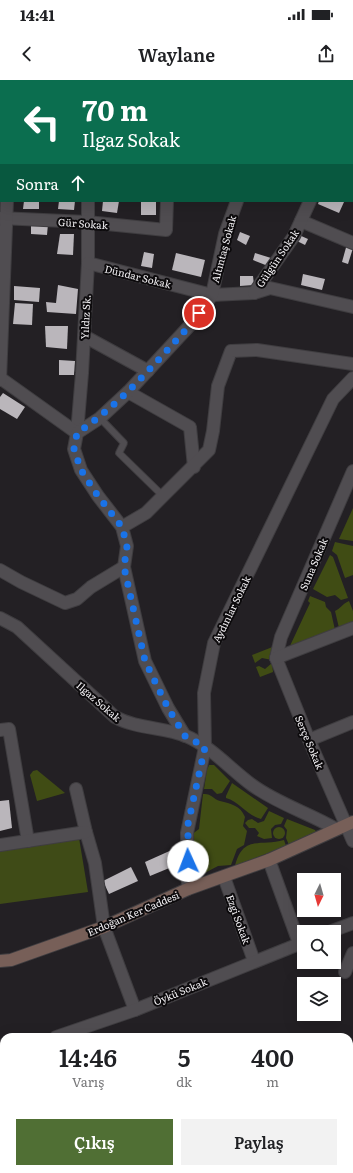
<!DOCTYPE html>
<html lang="tr">
<head>
<meta charset="utf-8">
<style>
  :root { --surface:#fff; --page:#f2f2f2; --text:#202124; --muted:#757577; --accent:#506f34 }
  body { margin:0; font-family:Literata,serif; background:var(--page); color:var(--text); height:100vh; display:flex; flex-direction:column; font-size:15px; white-space:nowrap }
  * { box-sizing:border-box; margin:0 }
  p { font-size:13px; color:var(--muted) }
  .icon { flex:none; width:22px; height:22px; fill:none; stroke:currentColor; stroke-width:2; stroke-linecap:round; stroke-linejoin:round }
  .map { position:relative; flex:1; overflow:hidden }
  .drawer { position:absolute; left:0px; top:953px; width:353px; height:140px; display:flex; flex-direction:column; background:var(--surface); border-radius:12px 12px 0 0; box-shadow:0 4px 16px #0002 }
  .drawer>* { flex:none }
  .top-card { position:absolute; left:0px; top:0px; width:353px; height:122px; box-shadow:0 4px 16px #0002; background:#0b6e4f; color:#fff; overflow:hidden }
  .needle { width:26px; rotate:185deg }
  .tools { position:absolute; left:297px; top:793px; display:grid; gap:8px }
  .tools a { display:grid; place-items:center; width:44px; height:44px; border-radius:0px; background:var(--surface); box-shadow:0 4px 16px #0002; font-size:20px }
  .pin { position:absolute; display:grid; place-items:center; width:34px; height:34px; color:#fff; margin:-17px; border:2px solid #fff; border-radius:50%; box-shadow:0 1px 4px #0007 }
  .me { position:absolute; width:44px; margin:-22px; rotate:358deg; stroke-linejoin:round; filter:drop-shadow(0 0 3px #0008) }
  .turn { display:flex; align-items:center; gap:14px; height:84px; padding:0 16px; font-size:18px }
  .turn .icon { width:52px; height:52px; stroke-width:2.5 }
  .turn b { display:block; font-size:28px; line-height:34px }
  .then { display:flex; align-items:center; height:38px; padding:0 16px; background:#0003; gap:8px; font-size:15px }
  .eta { display:flex; justify-content:space-evenly; align-items:center; height:68px; text-align:center }
  .eta b { font-size:24px; font-weight:600; line-height:28px }
  .button { display:flex; gap:8px; margin-top:auto; padding:8px 16px }
  .button a { flex:1; height:46px; border-radius:0px; background:var(--accent); color:#fff; font-size:16px; font-weight:600; line-height:46px; text-align:center }
  .button a+a { background:var(--page); color:var(--text) }
  .status { display:flex; justify-content:space-between; align-items:center; height:28px; padding:0 20px; background:var(--surface); direction:ltr }
  .status svg { height:11px; fill:currentColor }
  header { display:flex; justify-content:space-between; align-items:center; height:52px; padding:0 16px; background:var(--surface); font-size:18px; font-weight:600 }
  .map>svg:first-child { display:block }
  .green { fill:#404c14 }
  .forest { fill:#3f4b17 }
  .building { fill:#bab6bb }
  .lines { fill:none; stroke-linecap:round; stroke-linejoin:round }
  .lane-casing { stroke:#3f3d40; stroke-width:8 }
  .street-casing { stroke:#3f3d40; stroke-width:14 }
  .secondary-casing { stroke:#3f3d40; stroke-width:14 }
  .lane { stroke:#504d51; stroke-width:6 }
  .street { stroke:#504d51; stroke-width:12 }
  .secondary { stroke:#775f58; stroke-width:12 }
  .route { stroke:#1a73e8; stroke-width:7; stroke-dasharray:0 12.6 }
  .labels { text-anchor:middle; dominant-baseline:central; stroke-width:4; stroke-linejoin:round; paint-order:stroke }
  .street-label { font-size:10px; fill:#f4f2f5; stroke:#0c0a0c }
</style>
</head>
<body>
<div class="status"><b>14:41</b><svg viewBox="0 0 49 12"><path d="M0 12V9h3v3zM5 12V6h3v6zM10 12V3h3v9zM15 12V0h3v12zM26 1h20v11H26zM47 4h2v5h-2z"/></svg></div>
<header><svg class="icon" aria-label="back" viewBox="0 0 24 24"><path d="M15 5l-7 7 7 7"/></svg>Waylane<svg class="icon" aria-label="share" viewBox="0 0 24 24"><path d="M12 15V3M7 8l5-5 5 5M5 13v7h14v-7"/></svg></header>
<div class="map">
<svg width="353" height="1093" viewBox="0 0 353 1093">
  <rect width="100%" height="100%" fill="#232024"/>
  <g class="green">
    <path d="M353 428V461L339 459Z"/>
    <path d="M335 462 353 466V495L345 498 337 475 332 471Z"/>
    <path d="M330 475 333 477 348 518 341 520 335 515 327 517 313 509Z"/>
    <path d="M310 516 325 522 326 527 331 532 335 550 289 568 310 523 308 521Z"/>
    <path d="M349 521 353 531V542L339 548 335 531C340 529 342 524 349 521Z"/>
    <path d="M275 566 272 580 262 578 255 583 252 575Z"/>
    <path d="M272 583 273 592 260 597 256 587 259 586 265 589Z"/>
    <path d="M209 685H214L230 701 222 713 217 714 212 709H204L207 690Z"/>
    <path d="M37 690 65 713 37 721 30 695 33 691Z"/>
    <path d="M232 703 268 728 261 739C246 735 240 722 226 718V716Z"/>
    <path d="M203 714C211 713 213 719 220 721 231 724 240 725 245 737L243 746 247 751 244 765 237 769 231 785 218 786 195 798 191 755 199 749Z"/>
    <path d="M269 731 284 738 281 744 275 745 271 749 272 758 264 759 257 756 259 753 255 748H249L245 743 248 740 252 739 258 743 264 741Z"/>
    <path d="M287 739 315 750 317 754 289 765 286 758 287 750 284 746Z"/>
    <circle cx="279" cy="753" r="6"/>
    <path d="M284 760 286 766 235 786C243 754 261 767 284 760Z"/>
  </g>
  <path class="forest" d="M79 758 88 812 0 824V770Z"/>
  <g class="building">
    <path d="M24 121H39V129H23Z"/>
    <path d="M59 121H75L74 130 58 129Z"/>
    <path d="M103 121H119L117 133 102 131Z"/>
    <rect x="141" y="121" width="15" height="14"/>
    <path d="M319 121H340L344 122 339 133 318 124Z"/>
    <path d="M31 143 48 144 47 155 31 154Z"/>
    <path d="M240 152 250 156 246 165 237 160Z"/>
    <path d="M60 154H74L73 175 57 174Z"/>
    <path d="M299 155 308 159 305 165 297 161Z"/>
    <path d="M347 164 353 168 348 184 342 182Z"/>
    <path d="M144 172 154 174 152 188 141 186Z"/>
    <path d="M176 173 205 180 201 197 172 190Z"/>
    <path d="M255 173 271 178 268 186 253 180Z"/>
    <path d="M303 194 325 199 322 210 301 205Z"/>
    <path d="M240 196H253L254 205 240 206Z"/>
    <path d="M58 205 78 209 76 234 47 232 46 222 56 223Z"/>
    <path d="M14 206 40 208 39 222 14 220Z"/>
    <path d="M15 223 33 224 32 245 13 244Z"/>
    <path d="M45 246H68L67 269 46 267Z"/>
    <path d="M59 280 75 281 74 295H59Z"/>
    <path d="M3 313 25 327 17 339 0 329V317Z"/>
    <path d="M9 720 12 748 0 751V721Z"/>
    <path d="M174 769 179 784 150 796 145 782Z"/>
    <path d="M131 787 138 801 109 814 103 801Z"/>
  </g>
  <g class="lines">
    <g class="lane-casing">
      <path id="lane" d="M100 338 124 363 119 373 163 416"/>
    </g>
    <g class="street-casing">
      <g id="street">
        <path d="M318 0 320 1"/>
        <path d="M16 1V0"/>
        <path d="M93 1V0"/>
        <path d="M169 1V0"/>
        <path d="M295 1V0"/>
        <path d="M352 13 353 14"/>
        <path d="M352 25 353 23"/>
        <path d="M88 121V183L82 293 77 353 74 369 81 390 98 416 122 447 127 466 124 487 145 581 168 628 185 656"/>
        <path d="M0 138 87 142 166 150 167 121"/>
        <path d="M301 141 353 163"/>
        <path d="M88 183 212 215 254 213 270 208 353 227"/>
        <path d="M254 213 294 156 310 121"/>
        <path d="M84 256 148 291"/>
        <path d="M0 298 77 353"/>
        <path d="M0 300 7 121"/>
        <path d="M128 312 190 347 194 387"/>
        <path d="M77 353 100 338 128 312 193 242 212 215 225 154 237 121"/>
        <path d="M122 447 146 433 209 370 213 351 218 306 231 271 257 270 353 284"/>
        <path d="M0 490 21 502 65 523 77 519 91 507 124 487"/>
        <path d="M0 538 17 547 115 637C137 649 163 647 186 656 212 667 230 689 252 705 278 724 309 733 336 749"/>
        <path d="M276 578 281 557 353 391"/>
        <path d="M276 578 309 660 353 761"/>
        <path d="M276 578 353 548"/>
        <path d="M0 650 9 649 28 761"/>
        <path d="M309 660 353 642"/>
        <path d="M76 709 86 752 95 783 104 847 135 930"/>
        <path d="M0 765 86 752"/>
        <path d="M269 780 299 863"/>
        <path d="M224 797 254 881"/>
        <path d="M188 809 187 753 205 667 204 613 214 563 333 319 353 298"/>
        <path d="M329 852 353 843"/>
        <path d="M345 892 353 873"/>
        <path d="M56 957 135 930 304 862"/>
        <path d="M0 966 4 967"/>
      </g>
    </g>
    <g class="secondary-casing">
      <path id="secondary" d="M0 881 11 880 104 847 188 809 269 780 353 742"/>
    </g>
    <use href="#lane" class="lane"/>
    <use href="#street" class="street"/>
    <use href="#secondary" class="secondary"/>
  </g>
  <g class="lines">
    <path class="route" d="M188 781V744L205 667 185 656 168 628 145 581 124 487 127 466 122 447 98 416 81 390 74 369 77 353C122 323 156 282 193 242L199 233"/>
  </g>
  <g class="labels">
    <g class="street-label">
      <text transform="translate(83 143) rotate(4)">Gür Sokak</text>
      <text transform="translate(223 169) rotate(-75)">Altıntaş Sokak</text>
      <text transform="translate(277 178) rotate(-56)">Gülgün Sokak</text>
      <text transform="translate(138 196) rotate(14)">Dündar Sokak</text>
      <text transform="translate(85 237) rotate(-87)">Yıldız Sk.</text>
      <text transform="translate(313 484) rotate(-67)">Suna Sokak</text>
      <text transform="translate(231 529) rotate(-64)">Aydınlar Sokak</text>
      <text transform="translate(99 621) rotate(41)">Ilgaz Sokak</text>
      <text transform="translate(310 662) rotate(67)">Serçe Sokak</text>
      <text transform="translate(133 833) rotate(-23)">Erdoğan Ker Caddesi</text>
      <text transform="translate(239 839) rotate(70)">Ezgi Sokak</text>
      <text transform="translate(180 911) rotate(-22)">Öykü Sokak</text>
    </g>
  </g>
</svg>
<div class="tools">
<a><svg class="needle" viewBox="-14 -14 28 28"><path d="M0-13l5 13h-10z" fill="#e53935"/><path d="M0 13l5-13h-10z" fill="#757577"/></svg></a>
<a><svg class="icon" aria-label="search" viewBox="0 0 24 24"><circle cx="10" cy="10" r="6"/><path d="M15 15l6 6"/></svg></a>
<a><svg class="icon" aria-label="layers" viewBox="0 0 24 24"><path d="M12 4l9 5-9 5-9-5zM3 14l9 5 9-5"/></svg></a>
</div>
<div class="pin" style="left:199px;top:233px;background:#d93025"><svg class="icon" aria-label="arrive" viewBox="0 0 24 24"><path d="M6 21V4h12l-3 4 3 4H6"/></svg></div>
<svg class="me" style="left:188px;top:781px" viewBox="-20 -20 40 40"><circle r="19" fill="#fff"/><path d="M0-13L10 11 0 6-10 11z" fill="#1a73e8"/></svg>
<div class="top-card">
<div class="turn"><svg class="icon" aria-label="left" viewBox="0 0 24 24"><path d="M17 20v-9H6M10 6l-5 5 5 5"/></svg><div><b>70 m</b>Ilgaz Sokak</div></div>
<div class="then">Sonra<svg class="icon" aria-label="ahead" viewBox="0 0 24 24"><path d="M12 20V5M6 11l6-6 6 6"/></svg></div>
</div>
<section class="drawer">
<div class="eta">
<div><b>14:46</b><p>Varış</p></div>
<div><b>5</b><p>dk</p></div>
<div><b>400</b><p>m</p></div>
</div>
<div class="button"><a>Çıkış</a><a>Paylaş</a></div>
</section>
</div>
</body>
</html>
